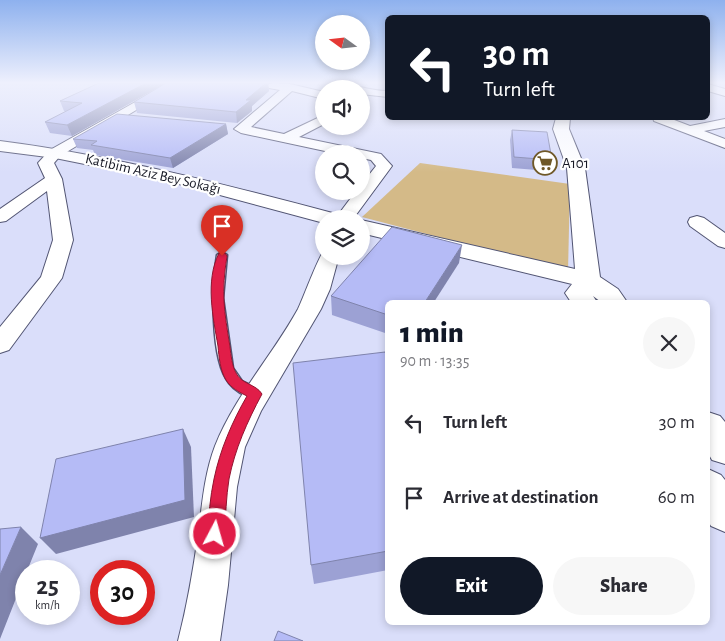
<!DOCTYPE html>
<html lang="en">
<head>
<meta charset="utf-8">
<style>
  :root { --surface:#fff; --page:#f7f7f7; --text:#2b2b33; --muted:#7c7c81; --accent:#111827 }
  body { margin:0; font-family:"Alegreya Sans",sans-serif; background:var(--page); color:var(--text); height:100vh; display:flex; flex-direction:column; font-size:19px; white-space:nowrap }
  * { box-sizing:border-box; margin:0 }
  p { font-size:16px; color:var(--muted) }
  .icon { flex:none; width:28px; height:28px; fill:none; stroke:currentColor; stroke-width:2; stroke-linecap:round; stroke-linejoin:round }
  .map { position:relative; flex:1; overflow:hidden }
  .side { position:absolute; left:385px; top:300px; width:325px; height:325px; display:flex; flex-direction:column; background:var(--surface); border-radius:8px; box-shadow:0 2px 8px #0003 }
  .side>* { flex:none }
  .banner { position:absolute; left:385px; top:15px; width:325px; height:105px; border-radius:8px; box-shadow:0 2px 8px #0003; background:#111827; color:#fff; overflow:hidden }
  .needle { width:32px; rotate:285deg }
  .controls { position:absolute; left:315px; top:15px; display:grid; gap:10px }
  .controls a { display:grid; place-items:center; width:55px; height:55px; border-radius:50%; background:var(--surface); box-shadow:0 2px 8px #0003; font-size:25px }
  .speed { position:absolute; left:15px; top:560px; display:flex; gap:10px; font-size:25px; font-weight:700; text-align:center }
  .speed>* { display:grid; place-content:center; width:65px; height:65px; border-radius:50%; background:var(--surface); box-shadow:0 2px 8px #0003; line-height:1 }
  .speed small { font-size:12px; font-weight:400 }
  .speed .limit { border:8px solid #d22; background:#fff; color:#111 }
  .pin { position:absolute; display:grid; place-items:center; width:42px; height:42px; color:#fff; margin:-51px -21px; border-radius:50% 50% 50% 0; rotate:-45deg; box-shadow:0 0 5px #0007 }
  .pin .icon { rotate:45deg }
  .me { position:absolute; width:55px; margin:-28px; rotate:6deg; stroke-linejoin:round; filter:drop-shadow(0 0 4px #0008) }
  .turn { display:flex; align-items:center; gap:18px; height:105px; padding:0 15px; font-size:22px }
  .turn .icon { width:65px; height:65px; stroke-width:2.5 }
  .turn b { display:block; font-size:35px; line-height:42px }
  .round { display:grid; place-items:center; flex:none; width:52px; height:52px; border-radius:26px; background:var(--page) }
  .summary { display:flex; align-items:center; justify-content:space-between; height:85px; padding:0 15px }
  h1 { font-size:30px; font-weight:800; line-height:38px; color:var(--accent) }
  .cta { display:flex; gap:10px; margin-top:auto; padding:10px 15px }
  .cta a { flex:1; height:58px; border-radius:30px; background:var(--accent); color:#fff; font-size:20px; font-weight:800; line-height:58px; text-align:center }
  .cta a+a { background:var(--page); color:var(--text) }
  ul { padding:0; list-style:none }
  li { display:flex; align-items:center; gap:15px; height:75px; padding:0 15px }
  li div { flex:1 }
  li b { display:block; font-size:19px }
  li em { font-style:normal }
  .map>svg:first-child { display:block }
  .green { fill:#d4ba88 }
  .lines { fill:none; stroke-linecap:round; stroke-linejoin:round }
  .service-casing { stroke:#525573; stroke-width:3 }
  .minor-casing { stroke:#525573; stroke-width:2 }
  .tertiary-casing { stroke:#525573; stroke-width:2 }
  .service { fill:#fff; fill-rule:evenodd }
  .minor { fill:#fff; fill-rule:evenodd }
  .tertiary { fill:#fff; fill-rule:evenodd }
  .wall { fill:#9ca1d4 }
  .shaded-wall { fill:#7f83ac }
  .building { fill:#b5bbf6; stroke:#7f83ac }
  .route { fill:#e11d48; stroke:#92132f }
  .labels { text-anchor:middle; dominant-baseline:central; stroke-width:4.5; stroke-linejoin:round; paint-order:stroke }
  .far-poi-label { font-size:15px; fill:#171925; stroke:#fff; text-anchor:start }
  .far-street-label { font-size:15px; fill:#171925; stroke:#fff }
</style>
</head>
<body>
<div class="map">
<svg width="725" height="641" viewBox="0 0 725 641">
  <rect width="100%" height="100%" fill="#dadefa"/>
  <path class="green" d="M420 163 570 184 568 271 362 217Z"/>
  <g class="lines">
    <g class="service-casing">
      <path id="service" d="M222 252 227 255 223 298 233 368 242 381 260 390 262 394 260 398 255 399C245 396 236 392 229 383 210 360 212 284 217 255Z"/>
    </g>
    <g class="minor-casing">
      <g id="minor">
        <path d="M169 83H181L60 156 54 163 62 179 73 240 62 278 9 350 0 353V327L41 277 53 240 47 191 6 221 0 222V209L45 178 38 163 50 150Z"/>
        <path d="M273 83 290 84 324 92V99L292 91 251 127 284 134 324 115V124L299 137 381 154 392 166 353 219H335L356 191H361V185L376 166 371 160 361 158V154H339L241 133 234 129 280 90 269 88 267 86 269 84Z"/>
        <path d="M334 83C353 83 368 91 388 91V97L361 94V89H344L335 85Z"/>
        <path d="M708 84 725 89V96L708 91Z"/>
        <path d="M653 118H669L690 126 725 119V127L704 131 725 139V148L654 121Z"/>
        <path d="M697 216 704 218 725 233V248L718 246 690 226 688 222 690 218Z"/>
        <path d="M324 251V256H339L330 289 321 309 261 411 245 447 237 487 228 585 220 641H178C187 606 193 571 198 536 202 506 204 475 215 446 235 396 272 356 298 309 303 299 319 255 324 251Z"/>
      </g>
    </g>
    <g class="tertiary-casing">
      <g id="tertiary">
        <path d="M556 118H570L569 129 585 168 600 277 618 289 627 302H601L593 296 597 302H571L565 293 572 284 361 233V220L575 269 567 168 553 129Z"/>
        <path d="M0 141C116 156 227 185 340 215L343 219H324V223L164 180 55 158 0 151Z"/>
        <path d="M708 412 720 416 725 422V464L712 460 708 453Z"/>
        <path d="M708 469 721 475 725 480V532L711 526 708 521Z"/>
      </g>
    </g>
    <use href="#service" class="service"/>
    <use href="#minor" class="minor"/>
    <use href="#tertiary" class="tertiary"/>
  </g>
  <g class="wall">
    <path d="M99 83H268L269 91 252 106V111L237 123 137 113 134 102 165 83 72 136 50 133 45 122 66 112 64 111 60 101Z"/>
    <path d="M226 124 228 134 173 168 95 155 93 150 77 148 73 139Z"/>
    <path d="M512 130 552 160 549 171 512 168 510 140Z"/>
    <path d="M459 263 388 302V334L332 315 331 296Z"/>
    <path d="M388 361V570L314 584 311 565Z"/>
  </g>
  <g class="shaded-wall">
    <path d="M146 83H166L72 136 67 125Z"/>
    <path d="M266 83H268L269 91 252 106V111L237 123 236 112 246 100Z"/>
    <path d="M226 124 228 134 173 168 170 158Z"/>
    <path d="M462 245 459 263 434 302H425Z"/>
    <path d="M183 429 191 447 194 517 56 554 40 538Z"/>
    <path d="M21 527 38 544 27 571H26V573L0 639V575Z"/>
  </g>
  <g class="building">
    <path d="M99 83H146L67 125 45 122 82 103 60 101Z"/>
    <path d="M166 83H266L246 100H251L236 112 134 102Z"/>
    <path d="M117 114 226 124 170 158 91 145 97 141 73 139Z"/>
    <path d="M512 130 547 132 552 160 514 157Z"/>
    <path d="M392 227 462 245 425 302H388V315L331 296Z"/>
    <path d="M385 352 388 361V551L311 565 293 363Z"/>
    <path d="M183 429 185 500 40 538 56 459Z"/>
    <path d="M21 527 0 575V529Z"/>
    <path d="M278 631 303 641H274Z"/>
  </g>
  <linearGradient id="sky" x2="0" y2="1"><stop stop-color="#8eb1ee"/><stop offset="0.48" stop-color="#eef0fd"/><stop offset="1" stop-color="#eef0fd" stop-opacity="0"/></linearGradient>
  <rect width="725" height="172" fill="url(#sky)"/>
  <path class="route" d="M219 253H225L227 256C221 293 224 310 230 347 231 355 232 366 236 373 241 384 256 384 262 394 247 422 235 449 229 479 226 497 226 516 224 534L221 540 215 542 209 540 207 534C209 516 210 497 214 479 220 450 232 422 247 396 239 392 231 388 226 380 220 370 219 357 218 346 213 317 205 281 219 253Z"/>
  <defs>
    <g id="supermarket-ring" transform="scale(1.25)"><circle r="9.5" fill="#fff" stroke="#6f5828" stroke-width="1.5"/><path d="M-6-5.5h2.5l.6 2H6L4.5 2H-2.5L-4.4-4H-6ZM-1.5 3.2a1.3 1.3 0 1 0 .1 0ZM3 3.2a1.3 1.3 0 1 0 .1 0Z" fill="#6f5828"/></g>
  </defs>
  <g fill-rule="evenodd">
    <use href="#supermarket-ring" x="545" y="163"/>
  </g>
  <g class="labels">
    <g class="far-poi-label">
      <text x="562" y="163">A101</text>
    </g>
    <g class="far-street-label">
      <text transform="translate(153 174) rotate(13)">Katibim Aziz Bey Sokağı</text>
    </g>
  </g>
</svg>
<div class="controls">
<a><svg class="needle" viewBox="-14 -14 28 28"><path d="M0-13l5 13h-10z" fill="#e53935"/><path d="M0 13l5-13h-10z" fill="#7c7c81"/></svg></a>
<a><svg class="icon" aria-label="sound" viewBox="0 0 24 24"><path d="M4 9h4l5-4v14l-5-4H4zM17 9q2 3 0 6"/></svg></a>
<a><svg class="icon" aria-label="search" viewBox="0 0 24 24"><circle cx="10" cy="10" r="6"/><path d="M15 15l6 6"/></svg></a>
<a><svg class="icon" aria-label="layers" viewBox="0 0 24 24"><path d="M12 4l9 5-9 5-9-5zM3 14l9 5 9-5"/></svg></a>
</div>
<div class="speed"><div>25<small>km/h</small></div><div class="limit">30</div></div>
<div class="pin" style="left:222px;top:256px;background:#d93025"><svg class="icon" aria-label="arrive" viewBox="0 0 24 24"><path d="M6 21V4h12l-3 4 3 4H6"/></svg></div>
<svg class="me" style="left:215px;top:534px" viewBox="-20 -20 40 40"><circle r="17" fill="#e11d48" stroke="#fff" stroke-width="3"/><path d="M0-11L8 9 0 5-8 9z" fill="#fff"/></svg>
<div class="banner">
<div class="turn"><svg class="icon" aria-label="left" viewBox="0 0 24 24"><path d="M17 20v-9H6M10 6l-5 5 5 5"/></svg><div><b>30 m</b>Turn left</div></div>
</div>
<section class="side">
<div class="summary"><div><h1>1 min</h1><p>90 m · 13:35</p></div><a class="round"><svg class="icon" aria-label="close" viewBox="0 0 24 24"><path d="M6 6l12 12M18 6L6 18"/></svg></a></div>
<ul>
<li><svg class="icon" aria-label="left" viewBox="0 0 24 24"><path d="M17 20v-9H6M10 6l-5 5 5 5"/></svg><div><b>Turn left</b></div><em>30 m</em></li>
<li><svg class="icon" aria-label="arrive" viewBox="0 0 24 24"><path d="M6 21V4h12l-3 4 3 4H6"/></svg><div><b>Arrive at destination</b></div><em>60 m</em></li>
</ul>
<div class="cta"><a>Exit</a><a>Share</a></div>
</section>
</div>
</body>
</html>
